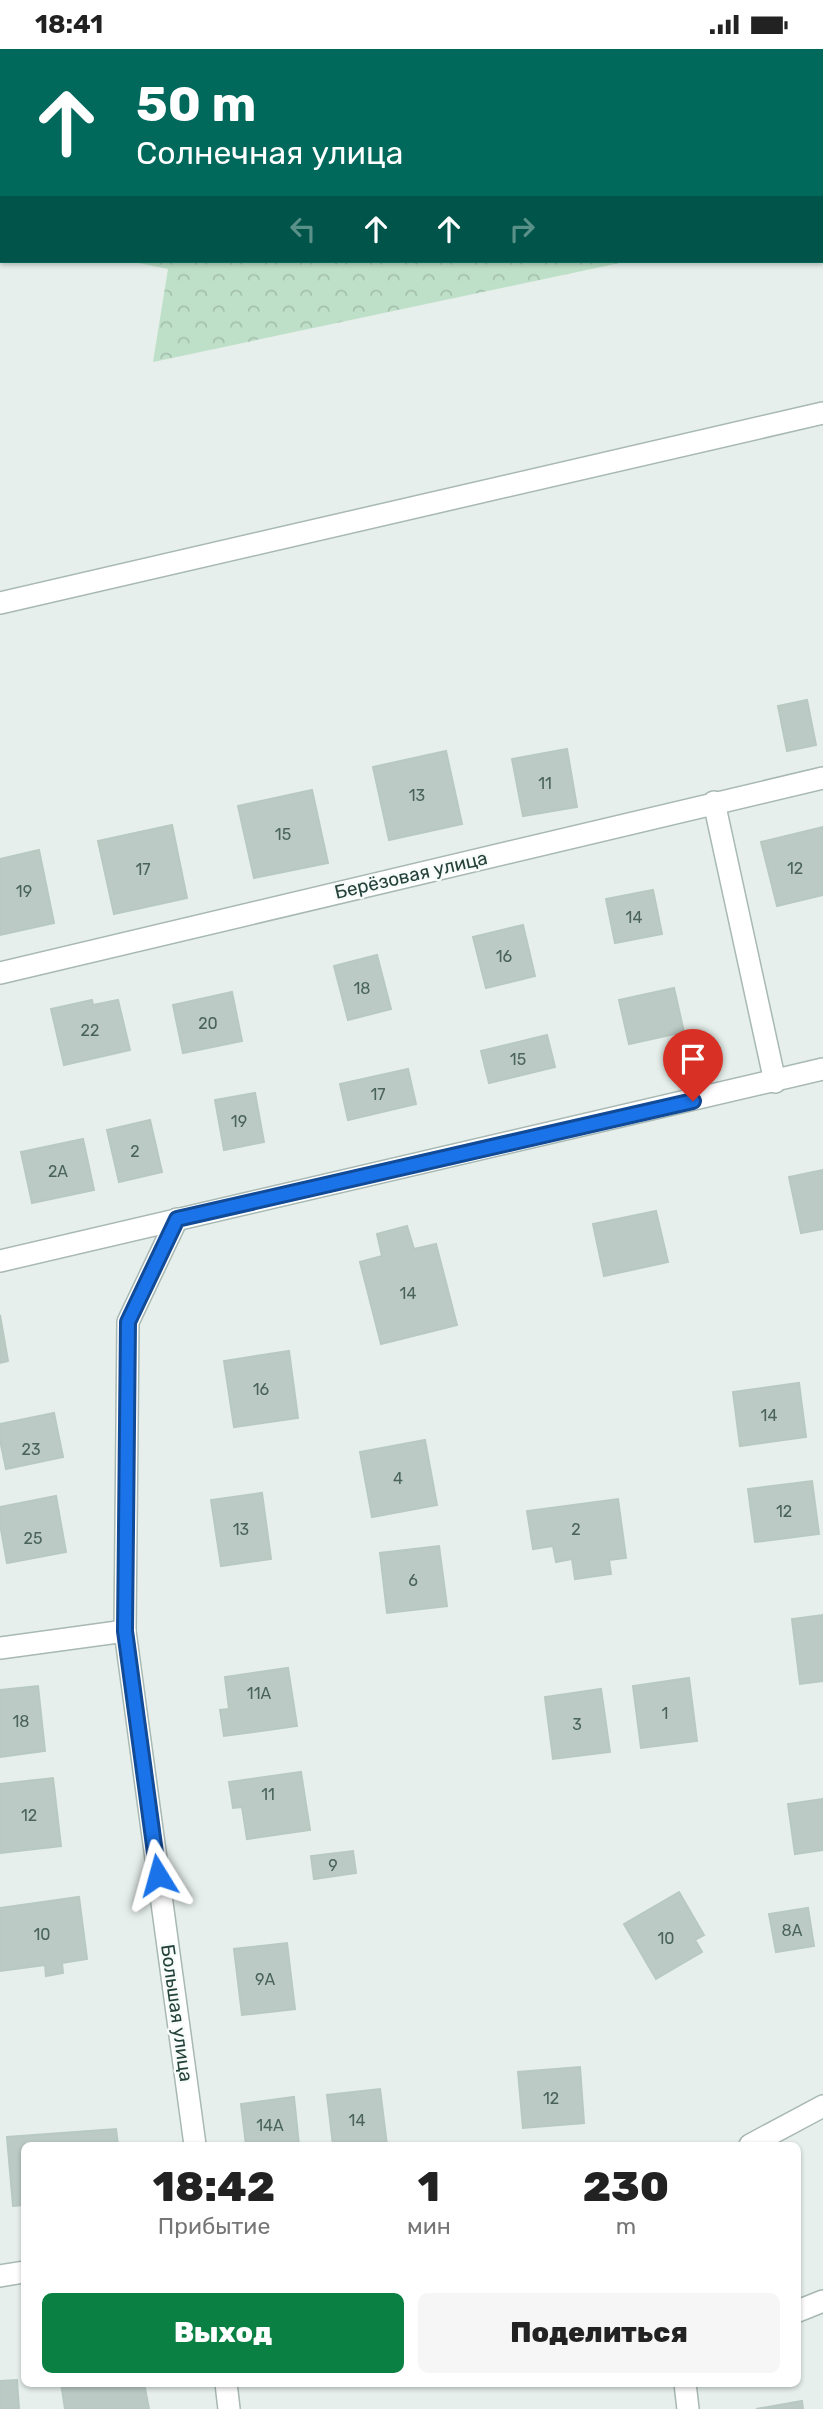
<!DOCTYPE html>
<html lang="ru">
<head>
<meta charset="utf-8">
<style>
  :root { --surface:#fff; --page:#f6f6f6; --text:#222; --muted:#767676; --accent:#0b8043 }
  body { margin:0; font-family:Rubik,sans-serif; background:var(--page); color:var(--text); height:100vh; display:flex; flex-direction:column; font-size:26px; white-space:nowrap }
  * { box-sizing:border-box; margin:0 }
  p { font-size:23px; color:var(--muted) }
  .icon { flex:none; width:38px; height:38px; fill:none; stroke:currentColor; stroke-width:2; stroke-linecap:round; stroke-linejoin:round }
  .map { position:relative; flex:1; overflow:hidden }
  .sheet { position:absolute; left:21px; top:2093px; width:780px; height:245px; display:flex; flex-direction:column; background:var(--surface); border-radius:10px; box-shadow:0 2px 5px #0004 }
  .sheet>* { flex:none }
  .top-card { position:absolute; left:0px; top:0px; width:824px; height:214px; box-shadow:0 2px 5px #0004; background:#00695c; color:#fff; overflow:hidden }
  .pin { position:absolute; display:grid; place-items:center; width:60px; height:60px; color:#fff; margin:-72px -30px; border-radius:50% 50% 50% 0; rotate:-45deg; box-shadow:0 0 7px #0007 }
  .pin .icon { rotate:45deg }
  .me { position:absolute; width:77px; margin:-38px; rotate:352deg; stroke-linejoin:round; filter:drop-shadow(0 0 5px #0008) }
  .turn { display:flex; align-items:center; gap:24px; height:147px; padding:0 21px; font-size:32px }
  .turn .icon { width:91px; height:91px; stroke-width:2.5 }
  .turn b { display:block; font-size:49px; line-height:60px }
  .lanes { display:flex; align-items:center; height:66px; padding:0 21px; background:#0003; justify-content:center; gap:35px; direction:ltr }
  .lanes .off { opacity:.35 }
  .eta { display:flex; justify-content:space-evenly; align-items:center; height:119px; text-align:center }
  .eta b { font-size:42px; font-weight:800; line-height:49px }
  .button { display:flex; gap:14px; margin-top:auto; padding:14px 21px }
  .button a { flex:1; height:80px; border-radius:10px; background:var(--accent); color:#fff; font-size:28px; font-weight:800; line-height:80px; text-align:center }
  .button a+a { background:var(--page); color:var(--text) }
  .status { display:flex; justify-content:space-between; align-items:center; height:49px; padding:0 35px; background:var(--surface); direction:ltr }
  .status svg { height:19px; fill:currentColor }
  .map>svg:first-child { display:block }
  .forest { fill:url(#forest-crowns) }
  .building { fill:#bbcac4; stroke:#b8c9c2; stroke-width:2 }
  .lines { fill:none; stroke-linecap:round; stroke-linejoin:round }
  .minor-casing { stroke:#a8b8b2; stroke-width:24 }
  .minor { stroke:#fff; stroke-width:21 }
  .route-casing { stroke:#114b97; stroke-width:18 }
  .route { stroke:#1a73e8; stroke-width:12 }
  .labels { text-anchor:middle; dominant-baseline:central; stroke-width:5; stroke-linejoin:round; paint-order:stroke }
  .number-label { font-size:16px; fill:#4a645c }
  .street-label { font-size:19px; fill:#24423a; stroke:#f7fbf9 }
</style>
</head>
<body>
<div class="status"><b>18:41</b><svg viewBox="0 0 49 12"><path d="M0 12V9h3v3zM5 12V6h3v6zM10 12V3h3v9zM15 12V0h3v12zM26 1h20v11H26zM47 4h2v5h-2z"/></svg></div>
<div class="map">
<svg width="823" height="2360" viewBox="0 0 823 2360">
  <defs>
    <pattern id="forest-crowns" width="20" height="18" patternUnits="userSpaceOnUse" patternTransform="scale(1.75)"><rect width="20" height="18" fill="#bfe0c8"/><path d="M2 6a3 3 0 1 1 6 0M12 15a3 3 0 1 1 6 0" fill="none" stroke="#a4c1ad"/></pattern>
  </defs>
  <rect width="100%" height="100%" fill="#e6efeb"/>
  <path class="forest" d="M129 212H629L153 313 168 220Z"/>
  <g class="building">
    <path d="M807 651 816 696 787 702 778 657Z"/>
    <path d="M567 700 577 758 523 767 512 710Z"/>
    <path d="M446 702 462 775 389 791 373 718Z"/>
    <path d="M312 741 328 814 254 829 238 757Z"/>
    <path d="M172 776 187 849 114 865 98 792Z"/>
    <path d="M823 778V846L777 857 761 793Z"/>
    <path d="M39 801 54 874 0 886V810Z"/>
    <path d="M653 841 662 885 615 894 606 850Z"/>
    <path d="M523 876 535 927 486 939 473 888Z"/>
    <path d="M377 906 391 960 348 971 334 917Z"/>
    <path d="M674 939 684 983 629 995 619 951Z"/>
    <path d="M232 943 242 992 183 1004 173 956Z"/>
    <path d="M92 951 93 956 118 951 130 1001 64 1016 51 960Z"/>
    <path d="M547 986 555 1018 489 1034 481 1002Z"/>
    <path d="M408 1020 416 1055 348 1071 340 1035Z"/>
    <path d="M255 1044 264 1093 224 1101 215 1051Z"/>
    <path d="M150 1071 162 1123 119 1133 107 1081Z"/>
    <path d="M83 1090 94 1141 32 1154 21 1103Z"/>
    <path d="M823 1121V1180L801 1184 789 1128Z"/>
    <path d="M656 1162 668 1213 604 1227 593 1175Z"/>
    <path d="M407 1177 414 1200 436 1195 457 1276 381 1295 360 1213 382 1207 377 1185Z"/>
    <path d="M0 1266 8 1312 0 1314Z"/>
    <path d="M289 1302 298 1369 234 1378 224 1312Z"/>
    <path d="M799 1334 806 1388 740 1397 733 1343Z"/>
    <path d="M54 1364 63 1408 6 1420 0 1391V1375Z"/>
    <path d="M425 1391 437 1456 372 1468 360 1403Z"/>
    <path d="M812 1432 819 1485 755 1493 748 1440Z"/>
    <path d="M262 1444 271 1510 221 1517 211 1451Z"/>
    <path d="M56 1447 66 1503 7 1514 0 1475V1458Z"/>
    <path d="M618 1450 626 1509 609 1511 611 1525 575 1530 572 1510 556 1513 553 1497 533 1500 527 1462Z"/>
    <path d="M439 1497 447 1557 387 1564 380 1504Z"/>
    <path d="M823 1566V1632L800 1635 792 1570Z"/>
    <path d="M288 1619 297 1677 224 1687 220 1661 229 1660 225 1628Z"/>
    <path d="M689 1629 697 1692 641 1699 633 1637Z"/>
    <path d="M38 1637 45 1702 0 1708V1641Z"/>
    <path d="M601 1640 610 1703 553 1710 545 1648Z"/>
    <path d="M301 1723 310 1781 247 1790 242 1758 233 1759 229 1733Z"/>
    <path d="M53 1729 61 1797 0 1804V1735Z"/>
    <path d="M823 1750V1801L795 1805 788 1755Z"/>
    <path d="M353 1802 356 1824 314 1830 311 1807Z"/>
    <path d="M679 1843 704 1886 695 1891 702 1903 656 1930 624 1875Z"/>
    <path d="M79 1848 87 1910 62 1914 63 1924 46 1927 45 1916 0 1922V1859Z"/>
    <path d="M808 1859 814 1897 776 1903 769 1865Z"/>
    <path d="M287 1894 295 1960 242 1966 234 1900Z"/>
    <path d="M580 2018 584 2074 523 2079 518 2023Z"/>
    <path d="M380 2040 387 2096H333L327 2046Z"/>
    <path d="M294 2048 299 2096H246L241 2055Z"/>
    <path d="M116 2080 118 2096H24V2156L13 2157 7 2088Z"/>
    <path d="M17 2331 19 2360H0V2332Z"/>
    <path d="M61 2334H144L149 2360H65Z"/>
    <path d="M802 2352 803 2360H756Z"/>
  </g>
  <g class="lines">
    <g class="minor-casing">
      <g id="minor">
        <path d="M0 554 823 364"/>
        <path d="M714 753 775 1033"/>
        <path d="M0 924 823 729"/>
        <path d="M177 1170 128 1273 125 1582 195 2096"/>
        <path d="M0 1212 823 1020"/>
        <path d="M0 1599 125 1582"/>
        <path d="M750 2096 823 2057"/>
        <path d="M0 2227 24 2223"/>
        <path d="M798 2262 823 2252"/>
        <path d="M226 2334 229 2360"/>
        <path d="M685 2334 688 2360"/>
      </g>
    </g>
    <use href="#minor" class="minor"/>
  </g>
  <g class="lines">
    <g class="route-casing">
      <path id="route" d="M158 1826 125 1582 128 1273 177 1170 693 1052"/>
    </g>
    <use href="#route" class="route"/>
  </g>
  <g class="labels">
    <g class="number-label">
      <text x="545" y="734">11</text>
      <text x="417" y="746">13</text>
      <text x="283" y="785">15</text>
      <text x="795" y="819">12</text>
      <text x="143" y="820">17</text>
      <text x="24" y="842">19</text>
      <text x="634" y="868">14</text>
      <text x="504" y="907">16</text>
      <text x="362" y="939">18</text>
      <text x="208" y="974">20</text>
      <text x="90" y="981">22</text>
      <text x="518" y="1010">15</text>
      <text x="378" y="1045">17</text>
      <text x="239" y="1072">19</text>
      <text x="135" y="1102">2</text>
      <text x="58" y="1122">2А</text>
      <text x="408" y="1244">14</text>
      <text x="261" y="1340">16</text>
      <text x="769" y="1366">14</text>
      <text x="31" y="1400">23</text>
      <text x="398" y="1429">4</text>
      <text x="784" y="1462">12</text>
      <text x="241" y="1480">13</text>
      <text x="576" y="1480">2</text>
      <text x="33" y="1489">25</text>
      <text x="413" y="1531">6</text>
      <text x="259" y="1644">11А</text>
      <text x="665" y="1664">1</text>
      <text x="21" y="1672">18</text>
      <text x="577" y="1675">3</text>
      <text x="268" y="1745">11</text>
      <text x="29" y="1766">12</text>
      <text x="333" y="1816">9</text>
      <text x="792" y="1881">8А</text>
      <text x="42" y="1885">10</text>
      <text x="666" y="1889">10</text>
      <text x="265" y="1930">9А</text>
      <text x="551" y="2049">12</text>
      <text x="357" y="2071">14</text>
      <text x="270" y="2076">14А</text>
    </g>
    <g class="street-label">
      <text transform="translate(411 826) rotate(-13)">Берёзовая улица</text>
      <text transform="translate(177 1964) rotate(82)">Большая улица</text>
    </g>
  </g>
</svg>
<div class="pin" style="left:693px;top:1052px;background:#d93025"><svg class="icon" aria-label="arrive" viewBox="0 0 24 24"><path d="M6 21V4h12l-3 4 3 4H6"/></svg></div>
<svg class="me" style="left:158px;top:1826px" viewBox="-20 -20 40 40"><path d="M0-17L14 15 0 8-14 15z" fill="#1a73e8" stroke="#fff" stroke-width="4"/></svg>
<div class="top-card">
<div class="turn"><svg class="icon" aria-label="ahead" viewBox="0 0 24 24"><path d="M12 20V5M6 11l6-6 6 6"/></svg><div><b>50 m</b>Солнечная улица</div></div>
<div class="lanes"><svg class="icon off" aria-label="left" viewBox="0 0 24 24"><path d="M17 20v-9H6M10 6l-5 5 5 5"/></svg><svg class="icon" aria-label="ahead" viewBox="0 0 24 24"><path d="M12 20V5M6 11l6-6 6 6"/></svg><svg class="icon" aria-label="ahead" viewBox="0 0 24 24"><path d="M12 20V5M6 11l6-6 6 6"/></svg><svg class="icon off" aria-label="right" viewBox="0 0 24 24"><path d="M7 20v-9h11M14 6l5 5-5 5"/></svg></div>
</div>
<section class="sheet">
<div class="eta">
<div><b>18:42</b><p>Прибытие</p></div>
<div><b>1</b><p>мин</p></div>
<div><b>230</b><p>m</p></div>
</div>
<div class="button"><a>Выход</a><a>Поделиться</a></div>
</section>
</div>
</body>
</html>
